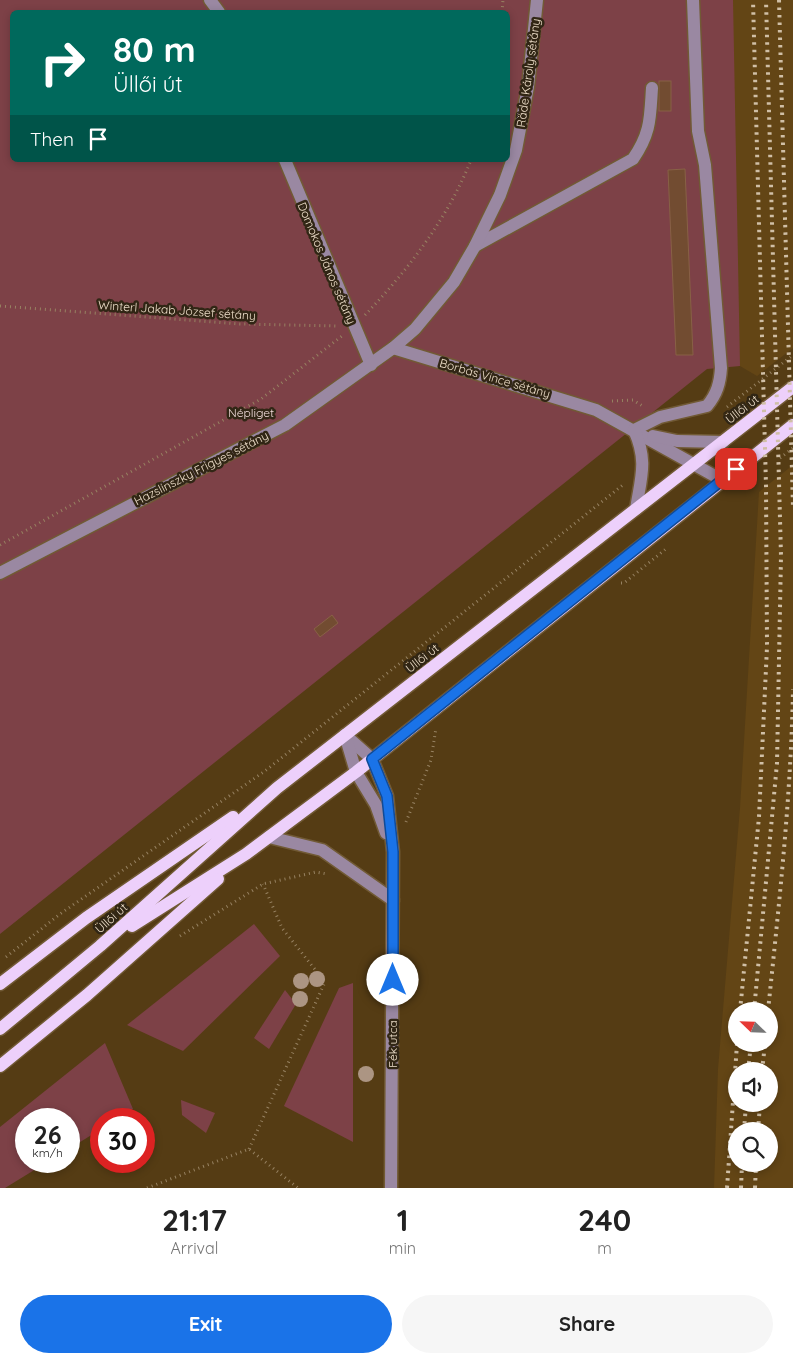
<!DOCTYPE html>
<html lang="en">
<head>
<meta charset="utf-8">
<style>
  :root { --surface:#fff; --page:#f6f6f6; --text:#222; --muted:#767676; --accent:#1a73e8 }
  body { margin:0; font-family:Quicksand,sans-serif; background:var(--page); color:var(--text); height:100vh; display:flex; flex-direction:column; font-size:19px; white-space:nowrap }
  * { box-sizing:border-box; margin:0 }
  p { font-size:16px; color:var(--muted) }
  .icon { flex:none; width:28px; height:28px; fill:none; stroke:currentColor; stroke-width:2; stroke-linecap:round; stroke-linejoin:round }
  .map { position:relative; height:1188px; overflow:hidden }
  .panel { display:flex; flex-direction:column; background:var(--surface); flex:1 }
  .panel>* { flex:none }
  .banner { position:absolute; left:10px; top:10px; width:500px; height:152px; border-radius:8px; box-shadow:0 2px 8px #0003; background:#00695c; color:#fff; overflow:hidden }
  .needle { width:32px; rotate:293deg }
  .fabs { position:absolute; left:728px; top:1002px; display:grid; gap:10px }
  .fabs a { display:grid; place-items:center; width:50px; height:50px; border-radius:50%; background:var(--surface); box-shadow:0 2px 8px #0003; font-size:25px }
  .speed { position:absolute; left:15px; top:1108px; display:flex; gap:10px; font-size:25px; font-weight:700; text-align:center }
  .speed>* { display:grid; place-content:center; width:65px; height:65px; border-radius:50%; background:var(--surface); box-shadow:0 2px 8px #0003; line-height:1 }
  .speed small { font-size:12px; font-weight:400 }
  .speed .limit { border:8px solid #d22; background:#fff; color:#111 }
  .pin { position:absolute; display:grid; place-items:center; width:42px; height:42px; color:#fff; margin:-21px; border-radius:10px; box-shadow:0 2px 8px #0006 }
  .me { position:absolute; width:55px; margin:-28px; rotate:0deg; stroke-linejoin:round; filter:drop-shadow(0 0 4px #0008) }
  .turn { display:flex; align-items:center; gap:18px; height:105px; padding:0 20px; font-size:22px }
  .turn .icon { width:65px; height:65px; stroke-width:2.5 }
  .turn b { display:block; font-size:35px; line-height:42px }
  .then { display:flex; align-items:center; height:48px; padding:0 20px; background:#0003; gap:10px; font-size:19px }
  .eta { display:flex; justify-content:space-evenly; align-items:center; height:85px; text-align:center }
  .eta b { font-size:30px; font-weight:700; line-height:35px }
  .cta { display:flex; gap:10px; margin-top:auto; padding:10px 20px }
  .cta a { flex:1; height:58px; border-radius:30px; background:var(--accent); color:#fff; font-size:20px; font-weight:700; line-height:58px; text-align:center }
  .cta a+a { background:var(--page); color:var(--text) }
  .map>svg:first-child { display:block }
  .built { fill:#634515; fill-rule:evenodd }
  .green { fill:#7d4147; fill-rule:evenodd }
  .building { fill:#724c31; stroke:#886146 }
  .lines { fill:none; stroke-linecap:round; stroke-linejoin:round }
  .minor-casing { stroke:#715a35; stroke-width:15 }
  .major-casing { stroke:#715a35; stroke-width:15 }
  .path { stroke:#978262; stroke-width:3; stroke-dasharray:1 4; stroke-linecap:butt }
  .minor { stroke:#9a88a2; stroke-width:12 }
  .major { stroke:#edd0fb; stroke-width:12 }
  .rail { stroke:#d0bfa6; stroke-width:4; stroke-dasharray:2.5 5; stroke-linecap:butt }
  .tree { fill:#ac9583 }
  .route-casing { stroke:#114b97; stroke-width:12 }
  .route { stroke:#1a73e8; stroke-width:9 }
  .labels { text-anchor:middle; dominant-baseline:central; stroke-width:5; stroke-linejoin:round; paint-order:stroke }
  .street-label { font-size:12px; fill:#efe0cb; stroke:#312615 }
  .park-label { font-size:12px; fill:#f4dede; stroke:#312615 }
</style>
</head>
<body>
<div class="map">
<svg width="793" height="1188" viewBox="0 0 793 1188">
  <rect width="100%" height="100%" fill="#553c14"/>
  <g class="built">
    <path d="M658 0H793V348L757 376 740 366 707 368Z"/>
    <path d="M793 465V1188H714L718 1069 740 808 759 492ZM736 1011H769V1044H736ZM736 1071H769V1104H736ZM736 1131H769V1164H736Z"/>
  </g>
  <g class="green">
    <path d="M0 0H733L740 366 707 369 0 934ZM12 12H508V160H12Z"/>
    <path d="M254 924 280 956 183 1051 127 1025Z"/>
    <path d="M353 983V1142L284 1106 339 988Z"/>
    <path d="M285 990 296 1004 269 1049 254 1038Z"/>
    <path d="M105 1043 133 1109 117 1119H101V1129L69 1149V1119H26V1161H49L5 1188H0V1127Z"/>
    <path d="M181 1100 215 1113 206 1133 182 1115Z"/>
  </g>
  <g class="building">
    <rect x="659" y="81" width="12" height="30"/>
    <path d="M685 169 693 355H676L668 170Z"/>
    <path d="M332 615 338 623 320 637 314 629Z"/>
  </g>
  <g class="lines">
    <g class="minor-casing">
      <g id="minor">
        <path d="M210 0 219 12"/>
        <path d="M285 160 371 365"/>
        <path d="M475 246 633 159C651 133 650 118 652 88"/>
        <path d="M393 348 596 410 722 480"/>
        <path d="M634 430 660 417 707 406C717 394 720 383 721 368L705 165 698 131 693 0"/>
        <path d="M634 430C648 461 641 477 636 509"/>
        <path d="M653 436 677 441 723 442"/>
        <path d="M0 573 285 425 393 348 415 329 454 282 475 246 500 195 516 150 528 87 537 0"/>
        <path d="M345 735 372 759 387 796 393 852 391 1188"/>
        <path d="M345 735 356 772 376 805 386 833"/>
        <path d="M269 837 322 850 393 900"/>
      </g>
    </g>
    <g class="major-casing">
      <g id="major">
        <path d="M132 926 246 854 356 772 793 425"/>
        <path d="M0 984 86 918 233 817"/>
        <path d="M0 1029 100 946 277 788 793 387"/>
        <path d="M0 1066 87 995 218 879"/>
      </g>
    </g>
    <g class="path">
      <path d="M502 12 503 0"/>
      <path d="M0 306 240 324 338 326"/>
      <path d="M365 315C408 270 448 218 471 160"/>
      <path d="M612 401 633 400 644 407"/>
      <path d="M727 407 793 355"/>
      <path d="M780 458 793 448"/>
      <path d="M0 545 261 399 342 336"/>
      <path d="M621 583H624L667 548"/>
      <path d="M406 822 431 760 436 728"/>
      <path d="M180 936 263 884 316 872 327 874"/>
      <path d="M6 957 60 914 265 771 624 484"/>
      <path d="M249 1149 325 982 282 928 263 884"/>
      <path d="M147 1188 249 1149 298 1188"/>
    </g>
    <use href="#minor" class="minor"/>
    <use href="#major" class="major"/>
    <g class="rail">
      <path d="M779 0 793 508"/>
      <path d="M740 1011 759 817 767 647 766 486 753 0"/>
      <path d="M754 1011 777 763 781 556 766 0"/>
      <path d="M768 1011C779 904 791 797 793 689"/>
      <path d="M748 1071 751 1044"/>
      <path d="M762 1071 765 1044"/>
      <path d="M744 1131 746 1104"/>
      <path d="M758 1131 760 1104"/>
      <path d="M727 1188 737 1044"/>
      <path d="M741 1188 742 1164"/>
      <path d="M755 1188 756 1164"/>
    </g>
  </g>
  <g class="tree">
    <circle cx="317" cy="979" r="8"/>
    <circle cx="301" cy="981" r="8"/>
    <circle cx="300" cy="999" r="8"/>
    <circle cx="366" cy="1074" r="8"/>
  </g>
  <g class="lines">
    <g class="route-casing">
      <path id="route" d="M393 980V852L387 796 372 759 736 469"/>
    </g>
    <use href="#route" class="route"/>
  </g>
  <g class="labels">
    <g class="street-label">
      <text transform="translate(528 73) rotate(-82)">Räde Károly sétány</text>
      <text transform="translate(327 263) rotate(67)">Domokos János sétány</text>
      <text transform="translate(177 310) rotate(4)">Winterl Jakab József sétány</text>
      <text transform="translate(495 378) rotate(16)">Borbás Vince sétány</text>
      <text transform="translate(742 409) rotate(-38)">Üllői út</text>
      <text transform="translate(201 468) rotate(-27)">Hazslinszky Frigyes sétány</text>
      <text transform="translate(422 658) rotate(-38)">Üllői út</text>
      <text transform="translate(111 918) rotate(-42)">Üllői út</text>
      <text transform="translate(392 1044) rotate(-90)">Fék utca</text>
    </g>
    <g class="park-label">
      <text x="251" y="412">Népliget</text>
    </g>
  </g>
</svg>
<div class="fabs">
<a><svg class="needle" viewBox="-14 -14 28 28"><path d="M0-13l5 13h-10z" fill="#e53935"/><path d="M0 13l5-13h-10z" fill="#767676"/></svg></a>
<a><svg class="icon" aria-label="sound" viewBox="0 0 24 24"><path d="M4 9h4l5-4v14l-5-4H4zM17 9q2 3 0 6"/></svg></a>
<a><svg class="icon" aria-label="search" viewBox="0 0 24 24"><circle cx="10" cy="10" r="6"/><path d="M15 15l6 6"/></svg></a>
</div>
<div class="speed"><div>26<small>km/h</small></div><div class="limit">30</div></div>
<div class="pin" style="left:736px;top:469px;background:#d93025"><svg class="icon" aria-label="arrive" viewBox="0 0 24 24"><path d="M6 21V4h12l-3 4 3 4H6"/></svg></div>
<svg class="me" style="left:393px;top:980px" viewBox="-20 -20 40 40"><circle r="19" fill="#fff"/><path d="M0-13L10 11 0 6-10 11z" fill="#1a73e8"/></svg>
<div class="banner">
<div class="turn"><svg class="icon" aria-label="right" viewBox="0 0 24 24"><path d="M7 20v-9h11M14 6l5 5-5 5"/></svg><div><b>80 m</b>Üllői út</div></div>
<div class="then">Then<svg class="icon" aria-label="arrive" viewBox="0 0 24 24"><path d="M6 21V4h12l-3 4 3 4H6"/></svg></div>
</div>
</div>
<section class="panel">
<div class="eta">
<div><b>21:17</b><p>Arrival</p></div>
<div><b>1</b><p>min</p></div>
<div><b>240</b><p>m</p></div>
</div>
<div class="cta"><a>Exit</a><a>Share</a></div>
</section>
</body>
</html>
